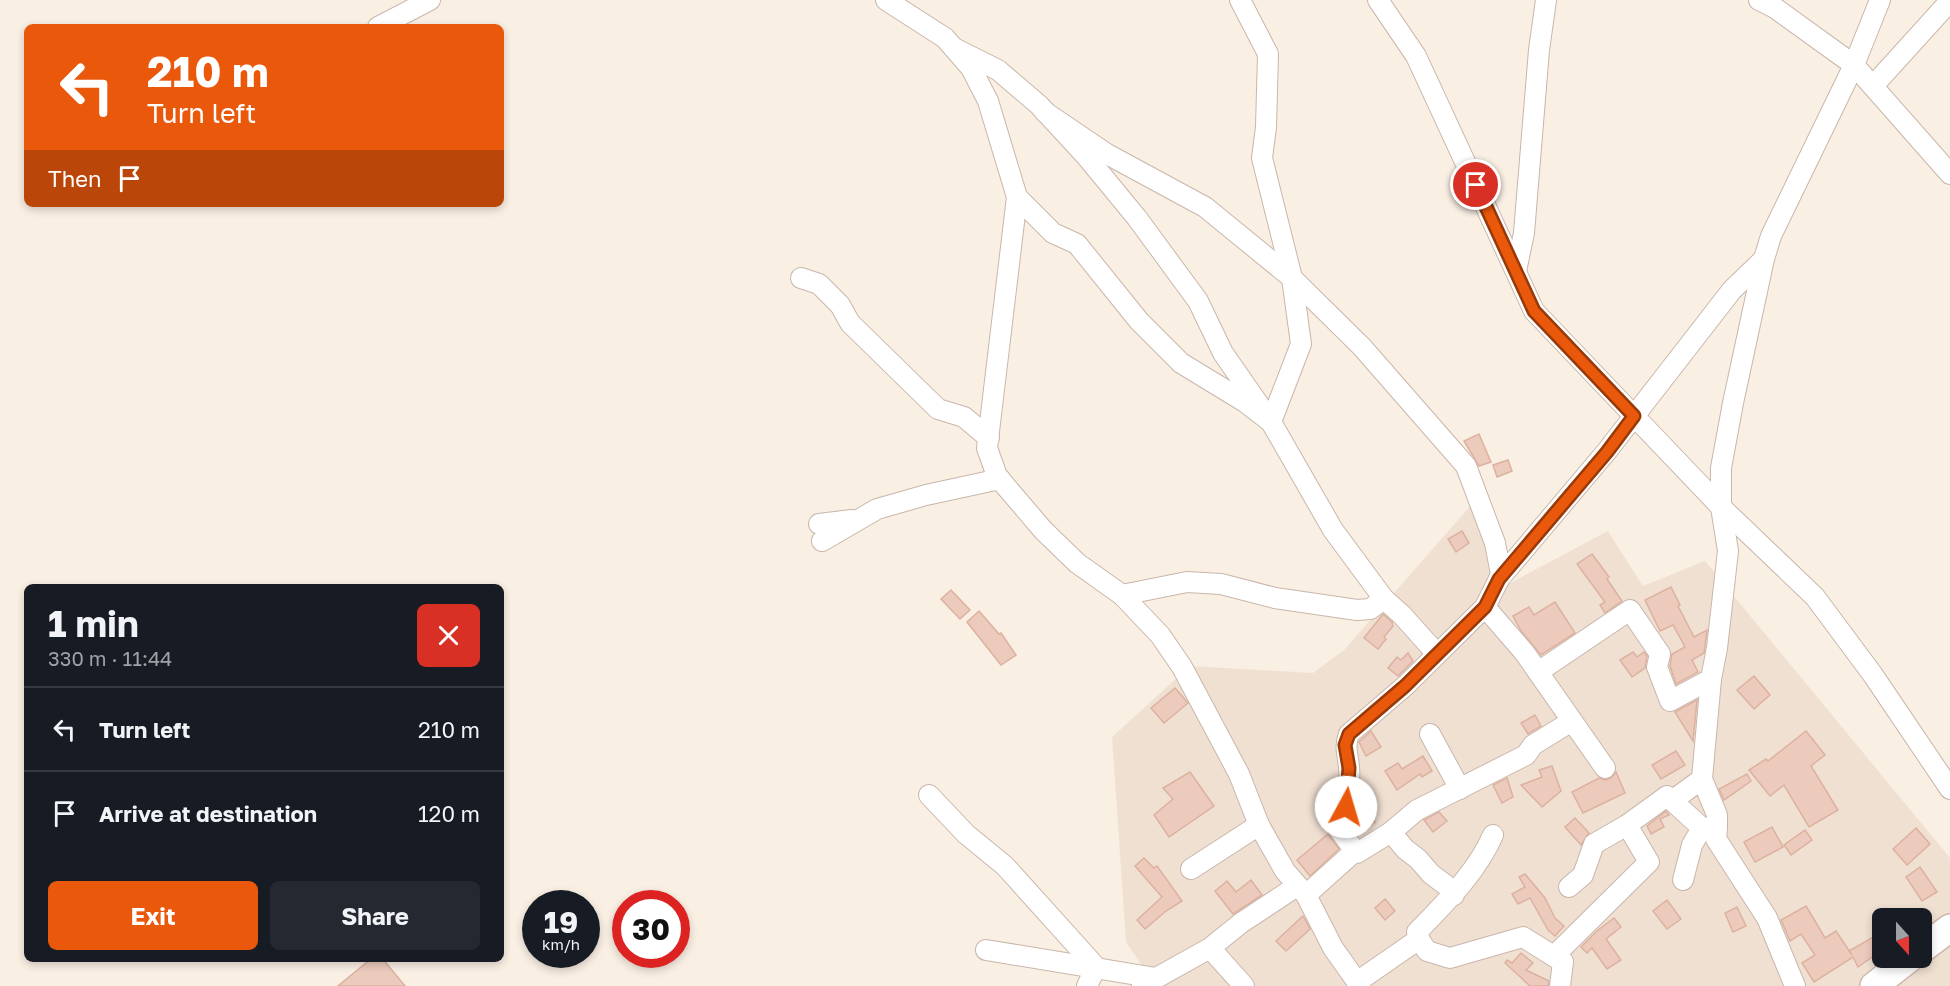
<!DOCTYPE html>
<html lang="en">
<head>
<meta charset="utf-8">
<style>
  :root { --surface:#171b24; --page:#242831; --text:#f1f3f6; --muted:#9ea1a6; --line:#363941; --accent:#ea580c }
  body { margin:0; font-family:"Golos Text",sans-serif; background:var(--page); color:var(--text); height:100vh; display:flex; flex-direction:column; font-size:22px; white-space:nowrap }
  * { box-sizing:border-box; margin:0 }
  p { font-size:20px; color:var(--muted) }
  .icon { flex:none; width:33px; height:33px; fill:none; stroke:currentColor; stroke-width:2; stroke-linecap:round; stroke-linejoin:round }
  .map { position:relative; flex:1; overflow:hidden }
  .sheet { position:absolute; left:24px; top:584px; width:480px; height:378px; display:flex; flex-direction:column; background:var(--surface); border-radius:9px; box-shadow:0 3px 9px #0003 }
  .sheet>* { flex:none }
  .top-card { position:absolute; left:24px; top:24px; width:480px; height:183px; border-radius:9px; box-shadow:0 3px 9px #0003; background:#ea580c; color:#fff; overflow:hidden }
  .needle { width:39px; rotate:159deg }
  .buttons { position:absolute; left:1872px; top:908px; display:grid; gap:12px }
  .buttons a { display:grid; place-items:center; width:60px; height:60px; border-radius:9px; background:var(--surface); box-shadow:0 3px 9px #0003; font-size:30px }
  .speed { position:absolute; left:522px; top:890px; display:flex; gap:12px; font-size:30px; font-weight:700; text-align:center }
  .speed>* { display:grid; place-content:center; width:78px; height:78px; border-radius:50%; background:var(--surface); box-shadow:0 3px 9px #0003; line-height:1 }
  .speed small { font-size:15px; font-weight:400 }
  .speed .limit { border:9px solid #d22; background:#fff; color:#111 }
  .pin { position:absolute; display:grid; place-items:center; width:51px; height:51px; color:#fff; margin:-26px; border:3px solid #fff; border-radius:50%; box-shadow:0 2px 6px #0007 }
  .me { position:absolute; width:66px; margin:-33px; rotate:6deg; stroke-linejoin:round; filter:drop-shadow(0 0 4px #0008) }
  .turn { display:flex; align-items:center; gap:21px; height:126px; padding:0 24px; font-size:27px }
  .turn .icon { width:78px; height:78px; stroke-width:2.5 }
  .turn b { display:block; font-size:42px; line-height:51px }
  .then { display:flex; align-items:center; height:57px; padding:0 24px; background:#0003; gap:12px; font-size:22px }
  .round { display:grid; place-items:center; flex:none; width:63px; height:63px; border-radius:9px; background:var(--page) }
  .overview { display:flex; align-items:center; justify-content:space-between; height:102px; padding:0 24px }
  h1 { font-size:36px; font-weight:700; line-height:45px }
  .primary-button { display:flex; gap:12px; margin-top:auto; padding:12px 24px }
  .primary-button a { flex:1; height:69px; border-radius:9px; background:var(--accent); color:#fff; font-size:24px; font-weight:700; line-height:69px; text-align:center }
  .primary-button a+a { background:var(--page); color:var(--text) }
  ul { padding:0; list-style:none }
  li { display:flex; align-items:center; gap:18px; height:84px; padding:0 24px; border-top:2px solid var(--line) }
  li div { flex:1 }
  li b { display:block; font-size:22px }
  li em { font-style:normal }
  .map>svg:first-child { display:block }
  .residential { fill:#f0e0d2; fill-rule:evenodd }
  .building { fill:#eccbbd; stroke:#ddb19f; stroke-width:1.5 }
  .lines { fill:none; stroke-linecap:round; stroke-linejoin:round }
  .street-casing { stroke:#c9b6ab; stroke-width:22 }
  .secondary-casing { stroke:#ceb7ab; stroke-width:30 }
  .street { stroke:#fff; stroke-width:20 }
  .secondary { stroke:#fff; stroke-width:27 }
  .route-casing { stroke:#983908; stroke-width:15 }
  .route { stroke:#ea580c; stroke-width:10 }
</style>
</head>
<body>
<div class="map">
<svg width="1950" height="986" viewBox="0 0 1950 986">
  <rect width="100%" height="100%" fill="#faefe3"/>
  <path class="residential" d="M1472 504 1505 586 1608 531 1643 586 1705 561 1950 858V986H1142L1150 977 1126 942 1112 737 1190 666 1313 673 1344 650ZM1882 918H1922V957H1882Z"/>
  <g class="building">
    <path d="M1479 434 1491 462 1479 466 1464 441Z"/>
    <path d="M1508 460 1512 471 1497 477 1493 465Z"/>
    <path d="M1462 531 1469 543 1456 552 1448 539Z"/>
    <path d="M1592 554 1609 577 1607 579 1622 601 1605 613 1600 605 1605 602 1577 564Z"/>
    <path d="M1671 587 1680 605 1678 606 1694 637 1707 630 1704 653 1692 660 1698 672 1676 684 1670 666 1672 654 1685 647 1673 625 1660 631 1645 600Z"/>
    <path d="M951 590 970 610 960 619 941 599Z"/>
    <path d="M1555 602 1575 633 1541 655 1521 631 1513 616 1529 607 1534 615Z"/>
    <path d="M979 611 999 634 1001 633 1016 655 1001 665 967 622Z"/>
    <path d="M1383 614 1392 622 1393 626 1384 637 1386 639 1378 649 1364 638Z"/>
    <path d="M1633 652 1637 657 1644 652 1647 656 1645 668 1632 677 1620 660Z"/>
    <path d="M1408 653 1413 661 1398 676 1388 668 1397 657 1401 660Z"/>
    <path d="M1754 676 1770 695 1754 709 1737 690Z"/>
    <path d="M1175 688 1188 703 1164 723 1151 708Z"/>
    <path d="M1697 700 1693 741 1675 712Z"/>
    <path d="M1535 715 1541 726 1528 734 1521 723Z"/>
    <path d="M1371 731 1381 747 1366 756 1359 742Z"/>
    <path d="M1806 731 1825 755 1811 766 1838 810 1809 827 1784 785 1770 796 1749 770 1766 759 1768 761Z"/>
    <path d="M1676 751 1685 765 1661 779 1652 765Z"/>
    <path d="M1423 756 1432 771 1422 777 1420 774 1397 790 1385 771 1398 763 1402 769Z"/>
    <path d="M1552 766 1561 791 1542 807 1521 785 1542 777 1539 770Z"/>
    <path d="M1190 772 1214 806 1169 837 1154 815 1173 799 1163 788Z"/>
    <path d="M1616 772 1625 793 1583 813 1572 792 1599 778 1605 780 1611 778Z"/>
    <path d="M1747 774 1751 781 1724 800 1719 789Z"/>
    <path d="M1507 778 1513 797 1502 803 1493 785Z"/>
    <path d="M1364 806 1375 822 1361 832 1353 820 1356 811Z"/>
    <path d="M1666 811 1669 815 1660 819 1664 827 1651 834 1647 826Z"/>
    <path d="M1439 812 1447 821 1433 832 1424 820Z"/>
    <path d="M1575 818 1589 833 1581 845 1565 827Z"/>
    <path d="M1772 827 1783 847 1755 862 1744 842Z"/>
    <path d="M1916 828 1930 844 1907 865 1893 849Z"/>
    <path d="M1805 830 1812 840 1791 855 1784 845Z"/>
    <path d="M1328 834 1339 849 1310 876 1297 860Z"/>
    <path d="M1144 858 1154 868 1157 866 1182 901 1166 911 1145 929 1137 920 1162 897 1135 866Z"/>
    <path d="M1920 867 1937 892 1922 901 1906 877Z"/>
    <path d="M1525 874 1545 898 1555 918 1564 926 1555 936 1548 930 1530 898 1518 904 1512 894 1525 887 1519 877Z"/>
    <path d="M1251 880 1262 895 1233 914 1215 891 1227 881 1236 892Z"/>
    <path d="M1385 899 1395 911 1385 920 1375 908Z"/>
    <path d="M1667 900 1681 919 1667 929 1653 911Z"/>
    <path d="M1806 906 1825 938 1836 931 1852 955 1849 951 1882 932V950L1858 967 1853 957 1814 982 1802 963 1815 955 1801 934 1790 941 1781 920Z"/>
    <path d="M1737 907 1746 926 1733 932 1725 913Z"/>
    <path d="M1303 916 1310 929 1286 951 1276 941Z"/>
    <path d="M1614 918 1621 927 1606 939 1621 960 1607 969 1592 948 1587 953 1581 947 1598 930Z"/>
    <path d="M1521 953 1533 963 1526 970 1549 981 1548 986H1530L1505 963 1507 960 1512 963Z"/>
    <path d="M372 958H382L405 986H338Z"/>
  </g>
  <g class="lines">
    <g class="street-casing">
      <g id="street">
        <path d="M886 0 945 38 971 68 988 101 1017 197 1053 233 1077 244 1139 321 1181 363 1245 402 1271 422 1333 530 1384 599 1402 615 1437 654"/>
        <path d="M1378 0 1416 56 1534 311 1721 507 1815 597 1873 675 1950 789"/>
        <path d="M1759 0 1775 8 1854 65 1950 174"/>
        <path d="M378 27 430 0"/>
        <path d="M954 48 998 70 1039 105 1086 156 1137 218 1198 301 1223 353 1271 422 1301 344 1292 278 1262 158 1266 127 1268 54 1240 0"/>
        <path d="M1873 86 1950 1"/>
        <path d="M1045 112 1107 154 1205 207 1292 278 1362 347 1466 466 1495 543 1501 574 1499 579 1485 607 1405 686 1349 734C1344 747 1348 754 1349 767 1351 787 1345 809 1338 828L1355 851"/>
        <path d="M1017 197 987 448 997 476 1043 530 1077 563 1122 595 1160 635 1182 667 1239 774 1259 825 1285 871 1306 895 1333 948 1360 986"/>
        <path d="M1516 271 1524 233 1539 50 1546 0"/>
        <path d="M801 278 819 284 840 305 850 323 938 409 964 417 989 438"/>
        <path d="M819 524 852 520"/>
        <path d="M822 541 877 509 926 495 1000 479"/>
        <path d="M1499 579 1607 451 1732 290 1764 259"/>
        <path d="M1122 595 1187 582 1221 584 1275 598 1357 610 1370 609 1384 599"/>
        <path d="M1485 607 1524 652 1605 768"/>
        <path d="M1538 672 1630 610 1660 654 1657 667 1670 701 1711 679"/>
        <path d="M1430 734 1460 789"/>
        <path d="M929 795 966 834 1005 866 1096 967 1087 986"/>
        <path d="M1673 800 1702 779"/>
        <path d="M1717 827V815L1702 779 1711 679 1717 648 1728 551 1721 507V468L1733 403 1764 259 1771 236 1854 65 1880 0"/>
        <path d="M1391 832 1405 849 1418 859 1431 874 1447 886 1454 895"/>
        <path d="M1191 869 1259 825"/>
        <path d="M1683 880 1692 845 1702 828"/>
        <path d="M1569 887 1583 875 1594 844 1627 825 1667 796 1702 828 1717 827 1716 839 1767 918 1795 986"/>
        <path d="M1306 895 1355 851 1357 853 1391 832 1417 810 1526 755 1533 745 1572 721"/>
        <path d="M1419 939 1427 951 1450 958 1523 937 1563 962 1560 986"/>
        <path d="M1210 948 1244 986"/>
        <path d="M986 950 1156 978"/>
        <path d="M1554 956 1649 862 1627 825"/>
        <path d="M1357 982 1419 939 1417 932C1446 902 1477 872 1493 835"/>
        <path d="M1142 986 1210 948 1241 923 1297 886"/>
      </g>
    </g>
    <g class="secondary-casing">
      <g id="secondary">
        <path d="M1922 949 1950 928"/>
        <path d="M1874 986 1911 957"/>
      </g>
    </g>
    <use href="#street" class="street"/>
    <use href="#secondary" class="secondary"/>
  </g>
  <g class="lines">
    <g class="route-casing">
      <path id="route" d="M1346 807 1349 768 1345 745 1349 734 1405 686 1485 607 1499 579 1607 452 1634 416 1534 311 1476 185"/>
    </g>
    <use href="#route" class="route"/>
  </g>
</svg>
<div class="buttons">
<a><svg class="needle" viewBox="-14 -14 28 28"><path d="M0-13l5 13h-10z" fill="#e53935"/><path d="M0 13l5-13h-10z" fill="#9ea1a6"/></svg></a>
</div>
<div class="speed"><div>19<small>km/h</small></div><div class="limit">30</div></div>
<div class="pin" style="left:1476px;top:185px;background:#d93025"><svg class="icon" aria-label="arrive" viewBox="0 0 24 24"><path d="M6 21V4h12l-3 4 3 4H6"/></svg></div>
<svg class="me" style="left:1346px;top:807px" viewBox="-20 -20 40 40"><circle r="19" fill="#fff"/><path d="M0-13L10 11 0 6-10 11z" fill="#ea580c"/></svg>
<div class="top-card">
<div class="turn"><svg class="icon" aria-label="left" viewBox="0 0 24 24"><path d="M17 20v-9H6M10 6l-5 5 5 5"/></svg><div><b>210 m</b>Turn left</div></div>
<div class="then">Then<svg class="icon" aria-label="arrive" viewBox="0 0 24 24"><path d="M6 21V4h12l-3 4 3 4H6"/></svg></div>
</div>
<section class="sheet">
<div class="overview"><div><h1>1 min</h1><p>330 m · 11:44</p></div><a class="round" style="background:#d93025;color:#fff"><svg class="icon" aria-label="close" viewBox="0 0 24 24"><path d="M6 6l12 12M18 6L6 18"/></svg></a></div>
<ul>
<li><svg class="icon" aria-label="left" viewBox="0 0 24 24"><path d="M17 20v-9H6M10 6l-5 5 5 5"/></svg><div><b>Turn left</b></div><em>210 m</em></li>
<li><svg class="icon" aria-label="arrive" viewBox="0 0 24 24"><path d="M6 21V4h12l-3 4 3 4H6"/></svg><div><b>Arrive at destination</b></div><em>120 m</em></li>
</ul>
<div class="primary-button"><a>Exit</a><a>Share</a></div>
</section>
</div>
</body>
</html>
